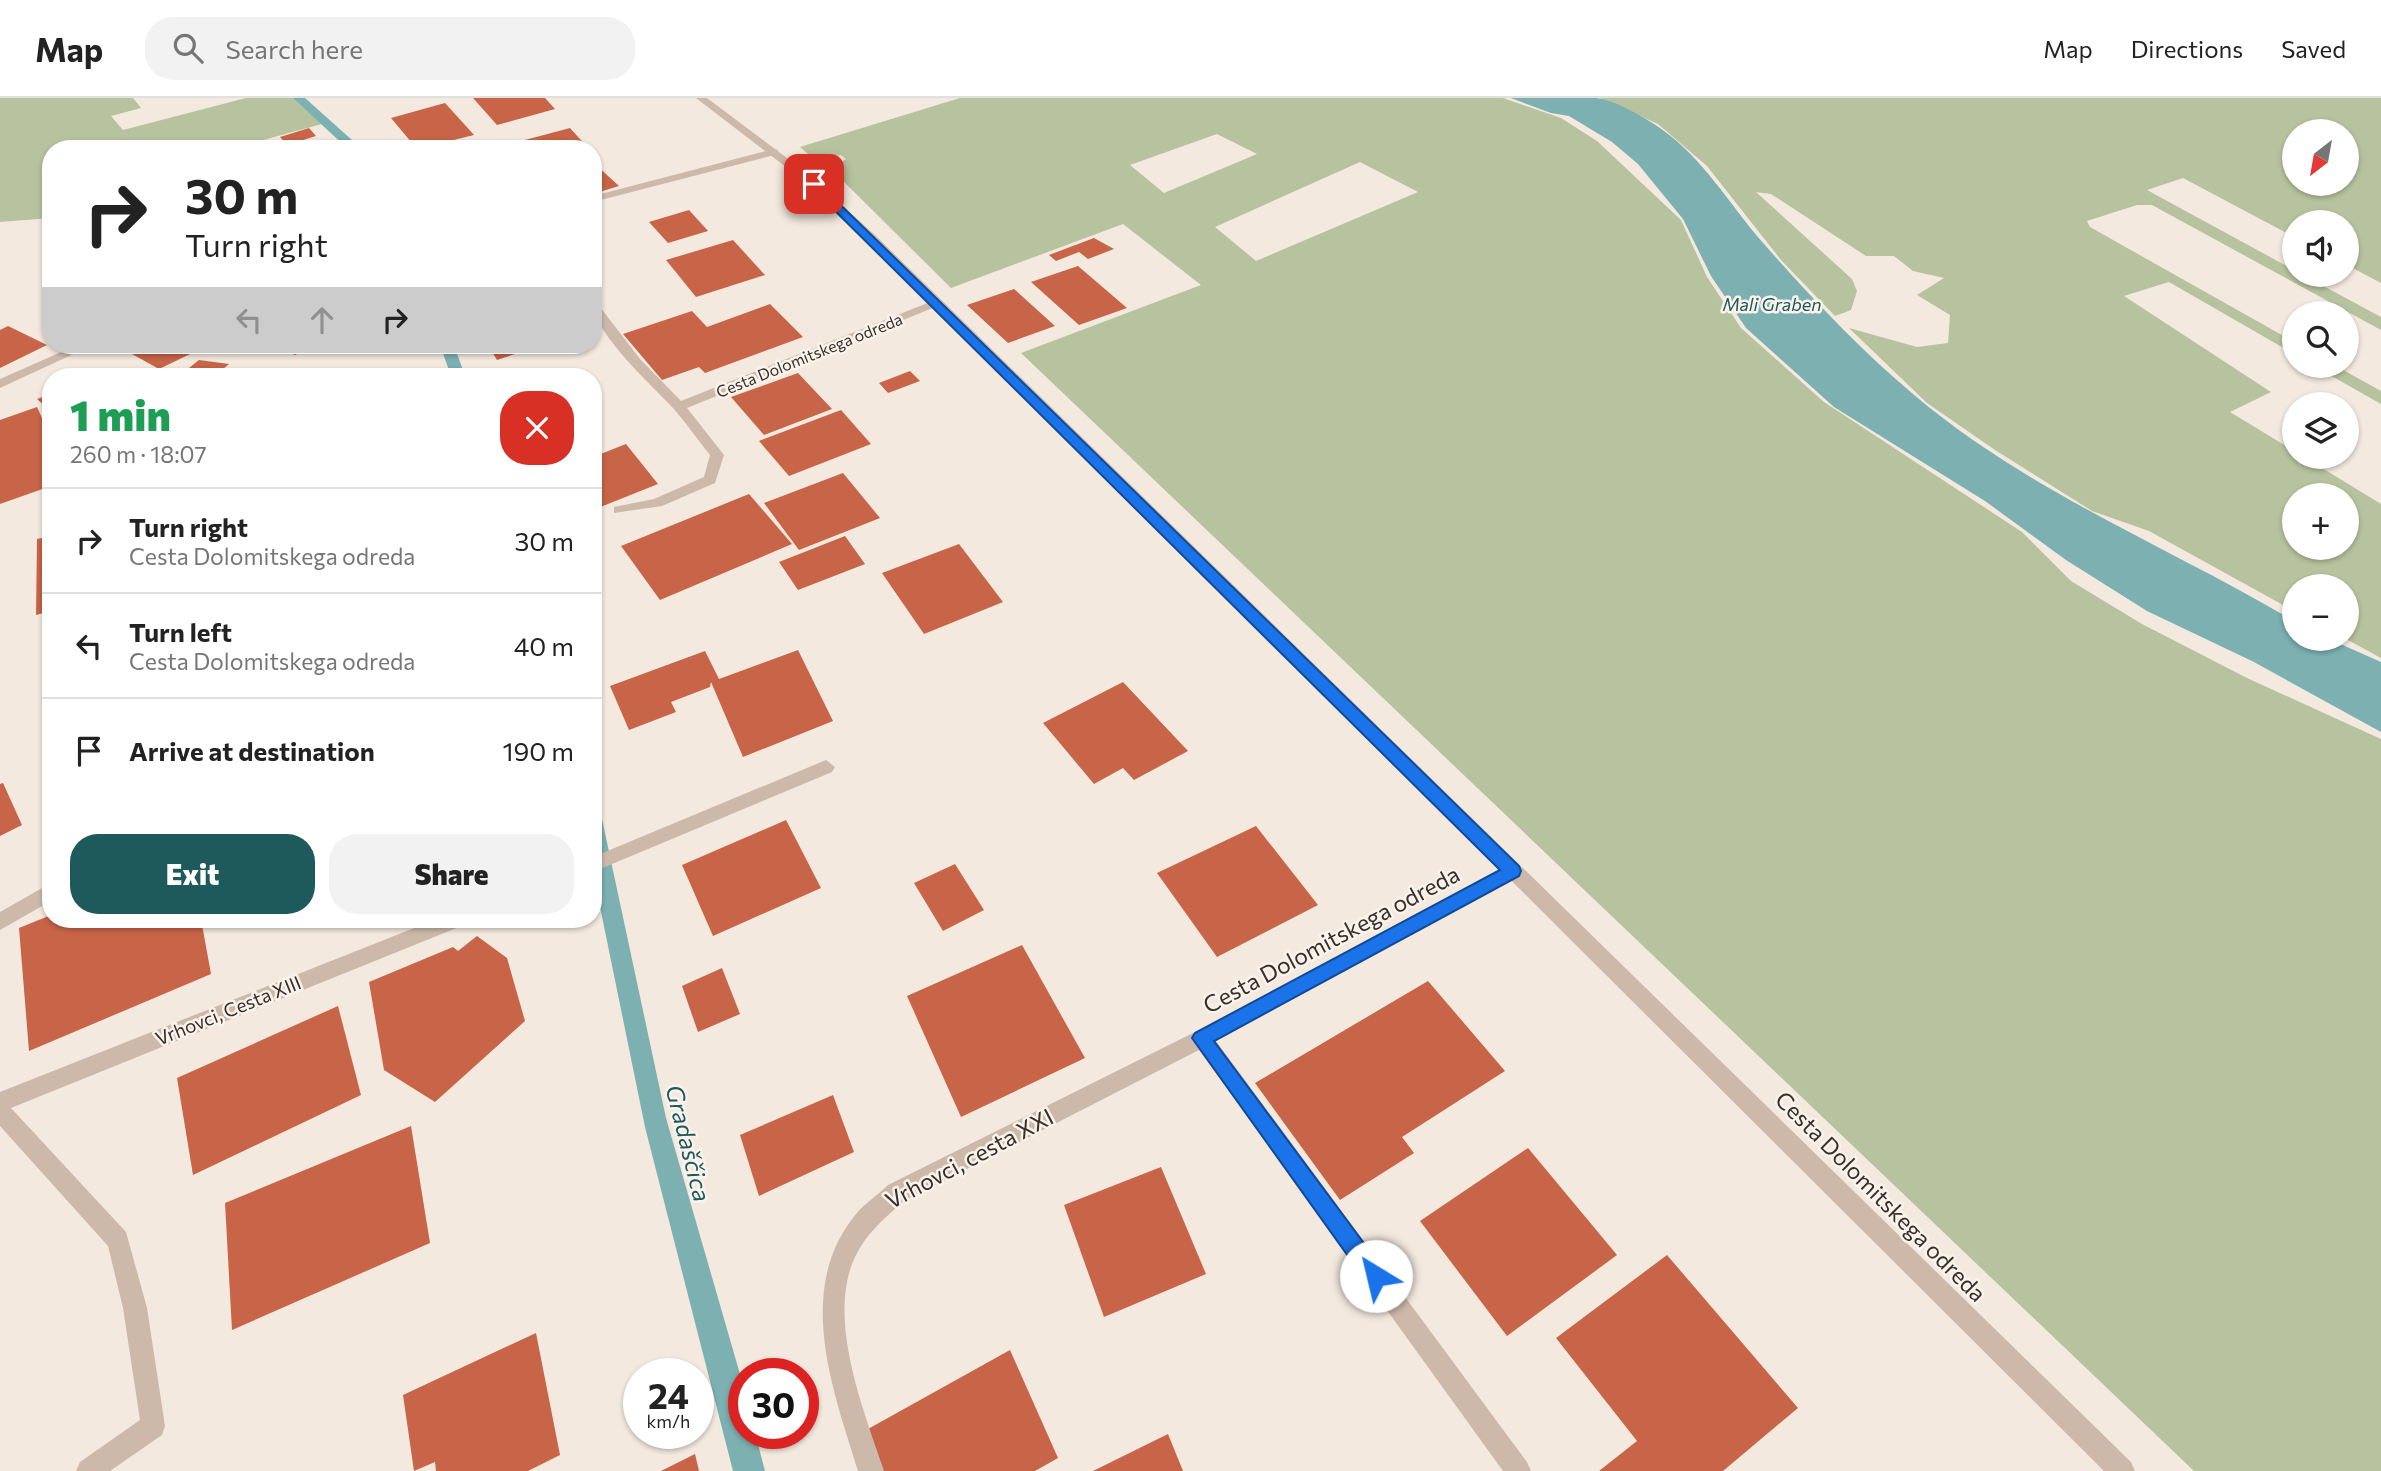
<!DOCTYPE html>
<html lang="en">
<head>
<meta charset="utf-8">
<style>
  :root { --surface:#fff; --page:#f2f2f2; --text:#222; --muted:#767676; --line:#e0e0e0; --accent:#1e595c }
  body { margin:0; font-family:Commissioner,sans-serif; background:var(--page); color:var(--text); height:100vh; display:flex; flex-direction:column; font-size:26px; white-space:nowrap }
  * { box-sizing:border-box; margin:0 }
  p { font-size:23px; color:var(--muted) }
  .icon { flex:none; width:38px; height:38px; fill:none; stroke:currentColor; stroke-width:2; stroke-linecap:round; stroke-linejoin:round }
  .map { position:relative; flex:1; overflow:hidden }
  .panel { position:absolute; left:42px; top:270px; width:560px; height:560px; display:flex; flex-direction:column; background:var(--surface); border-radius:28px; box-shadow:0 2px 5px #0004 }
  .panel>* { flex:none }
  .guide { position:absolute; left:42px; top:42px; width:560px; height:214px; border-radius:28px; box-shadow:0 2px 5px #0004; background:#fff; color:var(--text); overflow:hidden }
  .needle { width:46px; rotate:211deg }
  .buttons { position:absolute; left:2282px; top:21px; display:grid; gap:14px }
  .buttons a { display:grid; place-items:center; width:77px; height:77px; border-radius:50%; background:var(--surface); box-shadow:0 2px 5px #0004; font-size:35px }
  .speed { position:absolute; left:623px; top:1260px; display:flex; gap:14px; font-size:35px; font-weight:700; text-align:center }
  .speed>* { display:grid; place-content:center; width:91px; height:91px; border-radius:50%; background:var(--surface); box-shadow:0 2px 5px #0004; line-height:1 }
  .speed small { font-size:18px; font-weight:400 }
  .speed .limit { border:10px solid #d22; background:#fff; color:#111 }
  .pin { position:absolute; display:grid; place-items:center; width:60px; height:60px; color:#fff; margin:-30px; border-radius:14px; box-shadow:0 4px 10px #0006 }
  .me { position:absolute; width:77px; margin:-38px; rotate:324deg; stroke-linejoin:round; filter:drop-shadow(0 0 5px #0008) }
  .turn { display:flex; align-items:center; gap:24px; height:147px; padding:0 28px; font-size:32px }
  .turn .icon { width:91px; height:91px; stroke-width:2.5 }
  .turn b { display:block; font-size:49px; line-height:60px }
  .lanes { display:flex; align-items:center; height:66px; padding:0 28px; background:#0003; justify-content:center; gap:35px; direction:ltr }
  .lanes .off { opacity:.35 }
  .round { display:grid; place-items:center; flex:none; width:74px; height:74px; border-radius:28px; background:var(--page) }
  .headline { display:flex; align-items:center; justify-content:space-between; height:119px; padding:0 28px }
  h1 { font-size:42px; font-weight:800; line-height:52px; color:#1e9e55 }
  .cta { display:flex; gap:14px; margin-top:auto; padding:14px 28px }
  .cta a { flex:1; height:80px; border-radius:28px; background:var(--accent); color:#fff; font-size:28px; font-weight:800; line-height:80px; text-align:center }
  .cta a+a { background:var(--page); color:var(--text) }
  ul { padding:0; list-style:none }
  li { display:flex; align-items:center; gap:21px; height:105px; padding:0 28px; border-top:2px solid var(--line) }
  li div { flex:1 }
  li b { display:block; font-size:26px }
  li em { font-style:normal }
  header { display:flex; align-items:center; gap:42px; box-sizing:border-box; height:98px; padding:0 35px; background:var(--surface); border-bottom:2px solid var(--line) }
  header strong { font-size:33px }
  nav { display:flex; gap:38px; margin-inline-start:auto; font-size:24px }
  .search { width:490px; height:63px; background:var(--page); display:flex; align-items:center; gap:18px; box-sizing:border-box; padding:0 24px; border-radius:28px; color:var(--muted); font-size:26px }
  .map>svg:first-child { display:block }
  .green { fill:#b7c39e; fill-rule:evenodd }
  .water { fill:#7cb0b1 }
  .building { fill:#c86447 }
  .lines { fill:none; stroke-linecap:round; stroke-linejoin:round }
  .service { fill:#ccb9aa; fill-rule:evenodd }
  .minor { fill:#ccb9aa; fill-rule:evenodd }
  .tertiary { fill:#ccb9aa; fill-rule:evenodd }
  .route { fill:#1a73e8; stroke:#114b97; stroke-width:2 }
  .labels { text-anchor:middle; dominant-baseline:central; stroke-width:5; stroke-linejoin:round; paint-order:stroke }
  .far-street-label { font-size:16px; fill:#392e29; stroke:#faf3eb }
  .far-water-label { font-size:18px; font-style:italic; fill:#1e595c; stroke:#faf3eb }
  .street-label { font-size:19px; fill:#392e29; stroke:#faf3eb }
  .near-street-label { font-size:23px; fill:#392e29; stroke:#faf3eb }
  .near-water-label { font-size:24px; font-style:italic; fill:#1e595c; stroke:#faf3eb }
</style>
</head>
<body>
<header>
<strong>Map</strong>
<div class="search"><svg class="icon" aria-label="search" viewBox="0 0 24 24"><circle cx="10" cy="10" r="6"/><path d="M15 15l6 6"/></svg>Search here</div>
<nav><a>Map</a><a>Directions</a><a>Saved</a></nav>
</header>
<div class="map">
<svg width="2381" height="1373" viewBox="0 0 2381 1373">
  <rect width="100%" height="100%" fill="#f3e9de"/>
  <g class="green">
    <path d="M0 0H133L141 10 111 18 123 32 246 0H293L322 26 230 51H51V120L0 124Z"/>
    <path d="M960 0H1503L1561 20 1597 43 1681 122 1707 179 1741 230 1824 304 2022 434 2071 483 2142 526 2247 580 2381 641V1373H2194L1021 255 1201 187 1123 126 951 190 831 71 846 61 841 57 814 61 800 49ZM1217 36 1257 56 1164 95 1130 67ZM1360 64 1418 94 1256 163 1215 129Z"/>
    <path d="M1600 0H2381V185L2347 167V124H2294V139L2183 80 2147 92 2294 172V177H2303L2381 219V232L2152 107H2137L2087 123 2090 129 2294 244V256L2169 184 2124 198 2271 294 2230 314 2294 353V359H2304L2381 406V560L2346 541 2347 488H2294V513L2149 433 2092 413 1995 352 1927 305 1849 230 1917 249 1948 245 1950 217 1917 197 1944 180 1913 173 1894 158H1866L1771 96 1756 94 1852 181 1857 193 1851 212 1835 218 1781 162 1707 68 1658 26ZM2294 33H2347V86H2294ZM2347 397V450H2294V397Z"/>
    <path d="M2314 268H2336L2381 293V306Z"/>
  </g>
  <g class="water">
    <path d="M293 0H305L362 51H348Z"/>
    <path d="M1511 0C1539 0 1569 0 1596 0 1614 2 1638 16 1654 26 1698 54 1724 98 1757 138 1805 193 1857 249 1913 296 2027 393 2167 448 2294 523V541H2329L2381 564V634L2254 564 2147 513 2066 462 1985 403 1834 309 1746 230 1711 178 1683 121 1638 66 1612 44 1569 18 1551 15Z"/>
    <path d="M440 247H454L465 278H451Z"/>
    <path d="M593 679 666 1020 744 1290V1335H755L765 1373H733L645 1029 597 794 593 776Z"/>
  </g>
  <g class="building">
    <path d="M473 0H545L555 11 497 27Z"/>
    <path d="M445 5 474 37 417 51 391 20Z"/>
    <path d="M309 30 316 38 287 47 280 39Z"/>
    <path d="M570 30 589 51H514L510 46Z"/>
    <path d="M492 43 499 51H466V50Z"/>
    <path d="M595 66 619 88 593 96Z"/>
    <path d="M689 112 708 133 668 145 649 124Z"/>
    <path d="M1094 140 1114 151 1088 161 1079 154 1056 163 1049 157Z"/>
    <path d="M733 142 765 177 696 199 666 162Z"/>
    <path d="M1078 168 1127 210 1079 227 1031 184Z"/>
    <path d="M1014 191 1055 228 1008 245 967 207Z"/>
    <path d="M770 206 803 239 705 275 699 269 662 282 623 236 692 213 707 229Z"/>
    <path d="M8 228 47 247 0 270V232Z"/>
    <path d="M132 247H209L159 271 123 251Z"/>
    <path d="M273 247H315L295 257Z"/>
    <path d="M488 247H542L497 262Z"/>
    <path d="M199 262 229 266 215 278H179Z"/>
    <path d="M910 273 920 283 888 295 879 285Z"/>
    <path d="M798 275 832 311 764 337 731 299Z"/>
    <path d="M51 296V314L37 301Z"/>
    <path d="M37 309 51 340V370L46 372 51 388 0 406V322Z"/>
    <path d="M841 312 871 346 789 378 759 343Z"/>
    <path d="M626 346 658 386 593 412V359Z"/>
    <path d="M843 375 880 420 799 452 764 405Z"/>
    <path d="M749 396 792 446 660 502 621 448Z"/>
    <path d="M51 438V513L36 517 37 441Z"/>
    <path d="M845 438 865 466 798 492 779 464Z"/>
    <path d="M959 446 1003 504 924 536 882 475Z"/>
    <path d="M798 552 833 623 743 659 711 584 710 589 671 604 676 614 629 632 610 588 705 553 719 581Z"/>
    <path d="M1123 584 1188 653 1134 682 1123 670 1094 686 1043 625Z"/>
    <path d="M3 685 22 727 0 738V686Z"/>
    <path d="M786 722 821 790 713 838 682 767Z"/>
    <path d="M1256 728 1318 807 1217 859 1157 775Z"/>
    <path d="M955 766 984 812 943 833 914 785Z"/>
    <path d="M51 817V821H201L211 876 29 953 19 830Z"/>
    <path d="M477 838 507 860 525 923 435 1004 384 972 369 884 453 849 458 853Z"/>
    <path d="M1022 847 1085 960 961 1019 907 898Z"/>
    <path d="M722 870 740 916 698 934 682 888Z"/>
    <path d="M1428 883 1505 973 1402 1039 1414 1055 1340 1102 1255 985Z"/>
    <path d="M338 908 361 997 193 1077 177 980Z"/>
    <path d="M833 997 854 1054 759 1098 740 1037Z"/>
    <path d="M411 1028 430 1145 232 1232 225 1105Z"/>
    <path d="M1528 1050 1617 1157 1507 1238 1420 1123Z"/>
    <path d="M1161 1069 1206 1176 1104 1219 1064 1107Z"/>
    <path d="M1667 1157 1798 1310 1723 1373H1599L1637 1343 1556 1240Z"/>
    <path d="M536 1235 560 1357 528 1373H436L435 1364 414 1373 403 1297Z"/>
    <path d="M1010 1252 1058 1360 1035 1373H881L868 1331Z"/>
    <path d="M1168 1336 1183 1373H1093Z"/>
    <path d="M695 1356 699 1373H661Z"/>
  </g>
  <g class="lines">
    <g class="service">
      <path d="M77 247H93L0 290V281Z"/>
      <path d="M826 662 835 669 832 674 593 774V759Z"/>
      <path d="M51 785V803L0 832V814Z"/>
      <path d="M437 821H466L464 827 11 1010 126 1134 147 1210 165 1328 162 1337 110 1373H76L80 1364 140 1322 123 1210 108 1148 0 1028V994Z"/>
    </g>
    <g class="minor">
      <path d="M774 51 778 52V56L593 104V98Z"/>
      <path d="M935 202 945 205 687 310 724 357 715 385 662 408 614 415V409L654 401 704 379 710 357C698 342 686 325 673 310 652 287 593 235 593 204L597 205 640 261 681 303Z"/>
      <path d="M1513 765 1520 768 1522 773 1520 778 1216 943 1527 1364 1531 1373H1503L1199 952 904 1103C885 1120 866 1135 855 1159 826 1221 864 1313 884 1373H858C833 1292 794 1191 856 1116 865 1105 878 1097 888 1087L1195 934Z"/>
    </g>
    <path class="tertiary" d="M696 0H707L803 72 875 137 2131 1364 2135 1373H2104L867 141 795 76Z"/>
  </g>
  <path class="route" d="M810 84H817L1519 768 1521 773 1519 778 1214 943 1383 1171 1386 1178 1383 1186 1376 1189 1368 1186 1192 940 1195 935 1500 772 810 88Z"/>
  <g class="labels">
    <g class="far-street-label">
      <text transform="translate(809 257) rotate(-22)">Cesta Dolomitskega odreda</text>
    </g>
    <g class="far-water-label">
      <text x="1772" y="206">Mali Graben</text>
    </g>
    <g class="street-label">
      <text transform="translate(228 912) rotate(-22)">Vrhovci, Cesta XIII</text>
    </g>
    <g class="near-street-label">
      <text transform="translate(1331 841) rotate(-28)">Cesta Dolomitskega odreda</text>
      <text transform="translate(969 1060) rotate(-28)">Vrhovci, cesta XXI</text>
      <text transform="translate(1881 1098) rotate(45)">Cesta Dolomitskega odreda</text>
    </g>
    <g class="near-water-label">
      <text transform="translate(689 1045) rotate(76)">Gradaščica</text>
    </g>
  </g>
</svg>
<div class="buttons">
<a><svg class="needle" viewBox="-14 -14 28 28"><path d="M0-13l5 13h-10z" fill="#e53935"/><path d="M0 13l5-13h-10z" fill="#767676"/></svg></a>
<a><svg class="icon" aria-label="sound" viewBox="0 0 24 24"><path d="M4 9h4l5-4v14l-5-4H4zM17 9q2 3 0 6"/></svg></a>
<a><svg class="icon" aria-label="search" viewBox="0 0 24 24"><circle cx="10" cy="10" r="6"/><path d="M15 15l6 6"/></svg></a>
<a><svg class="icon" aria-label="layers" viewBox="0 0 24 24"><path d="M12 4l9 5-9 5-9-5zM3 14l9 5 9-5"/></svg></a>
<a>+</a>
<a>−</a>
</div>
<div class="speed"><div>24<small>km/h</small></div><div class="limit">30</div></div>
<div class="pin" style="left:814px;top:86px;background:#d93025"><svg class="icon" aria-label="arrive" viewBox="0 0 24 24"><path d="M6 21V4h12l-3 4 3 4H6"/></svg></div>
<svg class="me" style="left:1376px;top:1178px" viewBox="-20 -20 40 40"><circle r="19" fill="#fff"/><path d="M0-13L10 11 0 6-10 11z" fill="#1a73e8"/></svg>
<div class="guide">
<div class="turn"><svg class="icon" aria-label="right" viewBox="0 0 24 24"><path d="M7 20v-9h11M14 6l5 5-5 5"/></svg><div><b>30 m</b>Turn right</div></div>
<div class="lanes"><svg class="icon off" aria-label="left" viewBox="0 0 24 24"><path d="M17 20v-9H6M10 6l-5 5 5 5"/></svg><svg class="icon off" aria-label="ahead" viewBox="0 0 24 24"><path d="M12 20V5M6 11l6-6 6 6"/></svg><svg class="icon" aria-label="right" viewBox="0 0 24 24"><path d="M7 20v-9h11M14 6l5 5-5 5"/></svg></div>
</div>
<section class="panel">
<div class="headline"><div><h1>1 min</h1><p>260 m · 18:07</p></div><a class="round" style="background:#d93025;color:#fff"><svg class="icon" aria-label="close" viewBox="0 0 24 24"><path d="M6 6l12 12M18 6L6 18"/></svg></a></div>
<ul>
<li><svg class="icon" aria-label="right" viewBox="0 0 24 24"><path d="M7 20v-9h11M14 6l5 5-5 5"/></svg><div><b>Turn right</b><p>Cesta Dolomitskega odreda</p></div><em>30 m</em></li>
<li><svg class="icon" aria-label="left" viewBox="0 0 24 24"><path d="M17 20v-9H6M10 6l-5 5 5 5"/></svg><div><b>Turn left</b><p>Cesta Dolomitskega odreda</p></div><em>40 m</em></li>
<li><svg class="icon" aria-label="arrive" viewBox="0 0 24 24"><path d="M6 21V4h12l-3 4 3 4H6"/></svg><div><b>Arrive at destination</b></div><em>190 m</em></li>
</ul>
<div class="cta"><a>Exit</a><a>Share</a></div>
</section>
</div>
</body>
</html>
